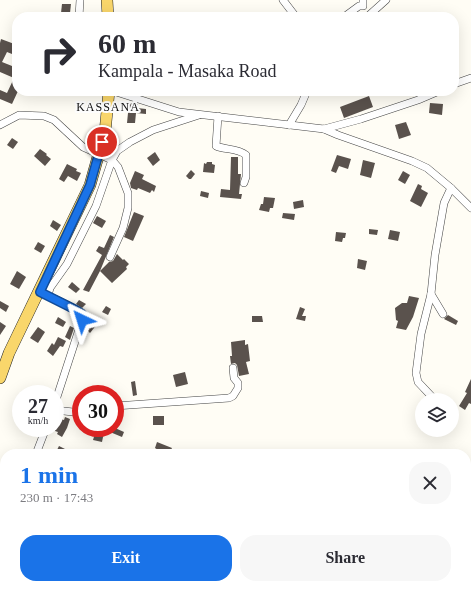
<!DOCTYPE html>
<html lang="en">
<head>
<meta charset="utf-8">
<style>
  :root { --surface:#fff; --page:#f7f7f7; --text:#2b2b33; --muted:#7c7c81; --accent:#1a73e8 }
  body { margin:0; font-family:"Times New Roman",serif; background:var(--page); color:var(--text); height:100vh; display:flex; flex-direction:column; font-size:15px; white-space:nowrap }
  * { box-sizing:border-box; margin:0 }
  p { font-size:13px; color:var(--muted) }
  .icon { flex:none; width:22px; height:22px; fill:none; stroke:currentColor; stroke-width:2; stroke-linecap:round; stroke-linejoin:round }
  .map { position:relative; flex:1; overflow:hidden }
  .drawer { position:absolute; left:0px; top:449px; width:471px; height:140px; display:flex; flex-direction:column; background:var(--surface); border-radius:16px 16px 0 0; box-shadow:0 4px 16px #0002 }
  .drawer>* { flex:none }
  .banner { position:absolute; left:12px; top:12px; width:447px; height:84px; border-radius:16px; box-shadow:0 4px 16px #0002; background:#fff; color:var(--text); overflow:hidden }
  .buttons { position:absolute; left:415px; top:393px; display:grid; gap:8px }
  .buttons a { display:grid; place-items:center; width:44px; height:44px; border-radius:50%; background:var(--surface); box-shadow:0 4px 16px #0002; font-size:20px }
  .speed { position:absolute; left:12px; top:385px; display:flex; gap:8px; font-size:20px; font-weight:700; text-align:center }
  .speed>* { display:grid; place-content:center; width:52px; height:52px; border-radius:50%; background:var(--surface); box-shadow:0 4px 16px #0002; line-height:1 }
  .speed small { font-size:10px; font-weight:400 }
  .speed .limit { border:6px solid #d22; background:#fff; color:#111 }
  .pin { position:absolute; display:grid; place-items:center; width:34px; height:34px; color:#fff; margin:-17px; border:2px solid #fff; border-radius:50%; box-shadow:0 1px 4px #0007 }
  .me { position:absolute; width:44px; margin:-22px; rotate:319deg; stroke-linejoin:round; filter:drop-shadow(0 0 3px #0008) }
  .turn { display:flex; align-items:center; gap:14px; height:84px; padding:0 20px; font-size:18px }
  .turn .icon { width:52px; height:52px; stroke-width:2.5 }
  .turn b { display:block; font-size:28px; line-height:34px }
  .round { display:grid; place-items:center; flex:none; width:42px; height:42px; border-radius:16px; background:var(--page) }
  .overview { display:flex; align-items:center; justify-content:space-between; height:68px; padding:0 20px }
  h1 { font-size:24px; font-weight:800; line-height:30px; color:var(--accent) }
  .button { display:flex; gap:8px; margin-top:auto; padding:8px 20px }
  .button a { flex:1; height:46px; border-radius:16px; background:var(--accent); color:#fff; font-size:16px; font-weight:800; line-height:46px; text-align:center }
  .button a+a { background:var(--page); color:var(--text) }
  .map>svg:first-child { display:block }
  .building { fill:#5a524d }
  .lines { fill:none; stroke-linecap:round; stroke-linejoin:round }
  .minor-casing { stroke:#444; stroke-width:8 }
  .primary-casing { stroke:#222; stroke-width:12 }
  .minor { stroke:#fff; stroke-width:7 }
  .primary { stroke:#f9d66b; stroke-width:11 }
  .route-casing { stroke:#114b97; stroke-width:10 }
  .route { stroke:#1a73e8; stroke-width:7 }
  .labels { text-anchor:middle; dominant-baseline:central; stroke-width:4; stroke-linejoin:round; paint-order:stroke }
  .quarter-label { font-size:12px; letter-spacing:1px; fill:#111; stroke:#fff }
</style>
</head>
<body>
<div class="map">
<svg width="471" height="589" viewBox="0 0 471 589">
  <rect width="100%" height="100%" fill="#fffdf5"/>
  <g class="building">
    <path d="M62 4H71L70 13H61Z"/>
    <path d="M1 39 17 45V56L7 52 2 62 17 68 18 91 12 104 0 99V90L7 93 14 78 0 72V43Z"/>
    <path d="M369 96 373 107 344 118 340 107Z"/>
    <path d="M129 103 138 104 137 108 146 109V114L136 113 135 123H127Z"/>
    <path d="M430 103 443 104 442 115 429 113Z"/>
    <path d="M406 122 411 135 399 139 395 125Z"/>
    <path d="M12 138 18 142 13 149 7 145Z"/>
    <path d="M40 149 47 154 46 155 51 159 45 166 34 156Z"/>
    <path d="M155 152 160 160 153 166 147 158Z"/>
    <path d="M337 155 351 159 348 169 339 166 336 173 331 171Z"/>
    <path d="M231 157H238V174H241L239 194H242L241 199 220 197 221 189 230 190Z"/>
    <path d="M363 160 375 163 371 178 360 175Z"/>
    <path d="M207 162H212V164L215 165 214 173 203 172 204 163 206 164Z"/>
    <path d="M67 164 77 169 76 171 81 173 77 181 68 176 64 182 59 179Z"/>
    <path d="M191 170 195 174 191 179H189L186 176Z"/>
    <path d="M135 171 144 175 142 179 156 186 154 192 152 190 150 193 138 188 137 190 131 188 130 183Z"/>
    <path d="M403 171 410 175 405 184 398 180Z"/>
    <path d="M418 184 422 186 421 189 428 193 421 207 410 201Z"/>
    <path d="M201 191 209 193 208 198 200 196Z"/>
    <path d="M264 197 275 198 273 208H270L269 212 259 210 261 204H263Z"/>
    <path d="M303 200 304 207 294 209 293 202Z"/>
    <path d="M134 212 144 216 133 241 124 237Z"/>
    <path d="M283 213 295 214 294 220 282 218Z"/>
    <path d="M97 216 106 221 102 228 93 223Z"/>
    <path d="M53 220 61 225 57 231 50 226Z"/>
    <path d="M369 229 378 230 377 235 369 234Z"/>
    <path d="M390 230 400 232 398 241 388 239Z"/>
    <path d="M336 232 346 233 345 238H343L342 242 335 241Z"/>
    <path d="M110 235 114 237 100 271 109 262 113 261 117 254 123 260 124 259 129 264 126 267 127 269 112 283 100 271 89 292 83 290 102 255 96 251 99 246 104 248Z"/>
    <path d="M38 242 45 246 41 253 34 249Z"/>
    <path d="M358 259 367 261 365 270 357 268Z"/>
    <path d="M17 271 26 277 19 289 10 284Z"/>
    <path d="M72 282 80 289 76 293 68 287Z"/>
    <path d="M409 296 419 298 413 317 406 330 396 328 398 321 396 320 395 308 402 303H407Z"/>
    <path d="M79 300 86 304 82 308 76 304Z"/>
    <path d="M0 301 9 306 6 312 0 308Z"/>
    <path d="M106 306 111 309 108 315 102 312Z"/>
    <path d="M300 307 305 309 302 316H306L305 321 296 319Z"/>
    <path d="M448 315 458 321 456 325 444 319Z"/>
    <path d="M252 316H262L263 322H252Z"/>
    <path d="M58 317 66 322 63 327 55 323Z"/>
    <path d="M94 319 98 323 90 333 86 329Z"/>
    <path d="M0 322 6 326 0 335Z"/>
    <path d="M70 326 74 328 70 340 65 337Z"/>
    <path d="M38 327 45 332 38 343 30 338Z"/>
    <path d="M58 337 66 341 63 347 60 346 53 356 47 351 52 343 54 345Z"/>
    <path d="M245 340V345L248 344 250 361 246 362 249 374 239 376 237 365 235 363 231 364 230 356H232L231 342Z"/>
    <path d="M185 372 188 384 176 387 173 375Z"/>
    <path d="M471 379V404L469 403 465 410 459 406 467 393 465 392Z"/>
    <path d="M135 381 137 395 133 396 131 382Z"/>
    <rect x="153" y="416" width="11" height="9"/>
    <path d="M55 417 64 420 65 417 70 419 67 428 62 437 57 434 58 432 55 431Z"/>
    <path d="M98 428H115L124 432 122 437 110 432V434Z"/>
    <path d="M96 430 104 432 102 442 93 440Z"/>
    <path d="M157 442 172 448 169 454H164L155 448Z"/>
    <path d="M59 446 65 449 62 454H55Z"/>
    <path d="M153 584H164L165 589H154Z"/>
  </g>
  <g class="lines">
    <g class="minor-casing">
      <g id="minor">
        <path d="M283 0 296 17"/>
        <path d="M79 17 80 0"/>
        <path d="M344 17 359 6H363V0"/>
        <path d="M367 17 386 0"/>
        <path d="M454 84 471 78"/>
        <path d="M113 91 179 112 324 129 361 119 418 100 439 91"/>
        <path d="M218 116 216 146C225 150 238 148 246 155V177L244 183"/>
        <path d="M0 125 19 115 44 116 54 120 83 147 112 160 118 167 128 193V208L123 228 110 257"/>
        <path d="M289 125 301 105 307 91"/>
        <path d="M324 129 338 135 412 161 427 168 451 188 471 208"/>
        <path d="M44 294C53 298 80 309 83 317L55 403"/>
        <path d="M431 294 443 314"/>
        <path d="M48 296 50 288 67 264 96 206 112 160 117 151 130 142 153 130 199 115"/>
        <path d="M435 400 418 382 416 373 421 334 431 294 435 255 444 203 451 188"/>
        <path d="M115 406 229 398 233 396 238 388V383L234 378 233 368"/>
        <path d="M55 410 73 412 81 411"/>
        <path d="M36 454 46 428"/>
      </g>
    </g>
    <g class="primary-casing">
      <g id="primary">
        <path d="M107 0 108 17"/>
        <path d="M0 378 9 353 90 185 105 132 109 91"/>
      </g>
    </g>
    <use href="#minor" class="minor"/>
    <use href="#primary" class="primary"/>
  </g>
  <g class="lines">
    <g class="route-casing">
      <path id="route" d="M82 320V314L76 310 40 292 90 185 102 142"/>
    </g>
    <use href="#route" class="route"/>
  </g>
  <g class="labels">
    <g class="quarter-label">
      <text x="108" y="107">KASSANA</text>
    </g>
  </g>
</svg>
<div class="buttons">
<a><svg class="icon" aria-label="layers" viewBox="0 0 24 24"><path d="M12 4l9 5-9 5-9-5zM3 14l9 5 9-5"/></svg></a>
</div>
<div class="speed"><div>27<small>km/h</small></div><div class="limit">30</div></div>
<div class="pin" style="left:102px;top:142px;background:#d93025"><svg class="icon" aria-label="arrive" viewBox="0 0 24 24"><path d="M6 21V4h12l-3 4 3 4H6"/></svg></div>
<svg class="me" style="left:82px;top:320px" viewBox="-20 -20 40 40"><path d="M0-17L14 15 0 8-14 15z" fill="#1a73e8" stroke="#fff" stroke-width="4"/></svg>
<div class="banner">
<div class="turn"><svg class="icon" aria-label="right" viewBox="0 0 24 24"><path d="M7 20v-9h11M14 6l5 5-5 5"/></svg><div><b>60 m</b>Kampala - Masaka Road</div></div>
</div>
<section class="drawer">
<div class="overview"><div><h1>1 min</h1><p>230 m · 17:43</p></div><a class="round"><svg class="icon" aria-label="close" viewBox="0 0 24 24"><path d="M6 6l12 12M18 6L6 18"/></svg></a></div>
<div class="button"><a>Exit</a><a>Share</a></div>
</section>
</div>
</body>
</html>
